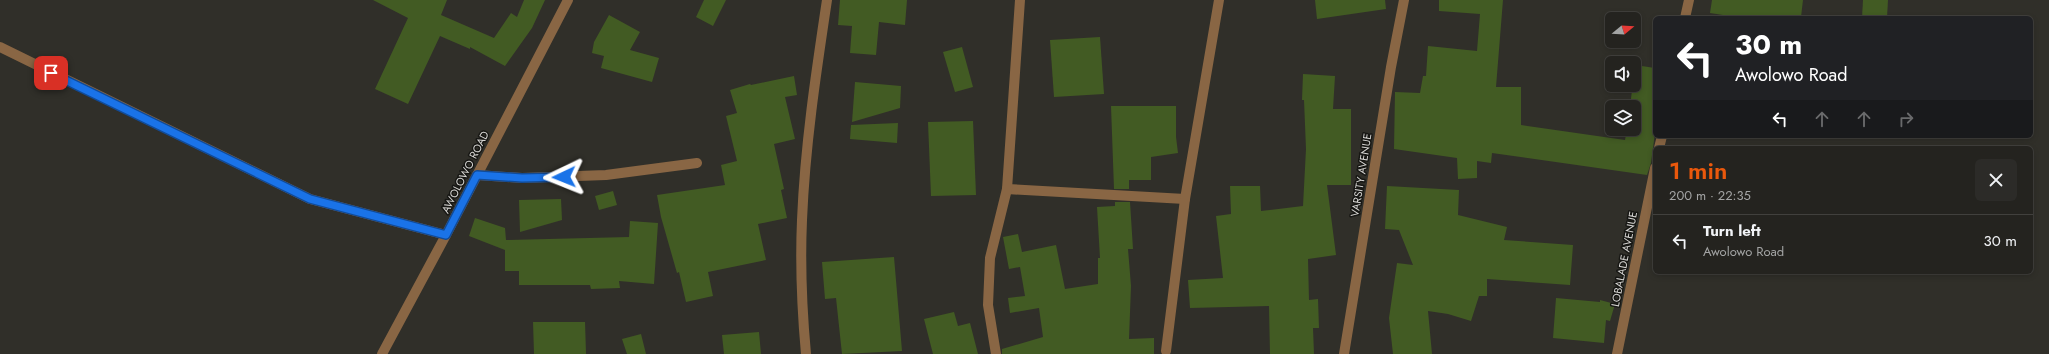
<!DOCTYPE html>
<html lang="en">
<head>
<meta charset="utf-8">
<style>
  :root { --surface:#24231f; --page:#2c2b28; --text:#f1f3f6; --muted:#a3a4a4; --line:#41403d; --accent:#ea580c }
  body { margin:0; font-family:Jost,sans-serif; background:var(--page); color:var(--text); height:100vh; display:flex; flex-direction:column; font-size:15px; white-space:nowrap }
  * { box-sizing:border-box; margin:0 }
  p { font-size:13px; color:var(--muted) }
  .icon { flex:none; width:22px; height:22px; fill:none; stroke:currentColor; stroke-width:2; stroke-linecap:round; stroke-linejoin:round }
  .map { position:relative; flex:1; overflow:hidden }
  .panel { position:absolute; left:1653px; top:146px; width:380px; height:128px; display:flex; flex-direction:column; background:var(--surface); border-radius:6px; box-shadow:0 2px 6px #0003,0 0 0 1px var(--line) }
  .panel>* { flex:none }
  .guide { position:absolute; left:1653px; top:16px; width:380px; height:122px; border-radius:6px; box-shadow:0 2px 6px #0003,0 0 0 1px var(--line); background:#202124; color:#fff; overflow:hidden }
  .needle { width:26px; rotate:72deg }
  .tools { position:absolute; left:1605px; top:12px; display:grid; gap:8px }
  .tools a { display:grid; place-items:center; width:36px; height:36px; border-radius:6px; background:var(--surface); box-shadow:0 2px 6px #0003,0 0 0 1px var(--line); font-size:20px }
  .pin { position:absolute; display:grid; place-items:center; width:34px; height:34px; color:#fff; margin:-17px; border-radius:8px; box-shadow:0 2px 6px #0006 }
  .me { position:absolute; width:44px; margin:-22px; rotate:268deg; stroke-linejoin:round; filter:drop-shadow(0 0 3px #0008) }
  .turn { display:flex; align-items:center; gap:14px; height:84px; padding:0 16px; font-size:18px }
  .turn .icon { width:52px; height:52px; stroke-width:2.5 }
  .turn b { display:block; font-size:28px; line-height:34px }
  .lanes { display:flex; align-items:center; height:38px; padding:0 16px; background:#0003; justify-content:center; gap:20px; direction:ltr }
  .lanes .off { opacity:.35 }
  .round { display:grid; place-items:center; flex:none; width:42px; height:42px; border-radius:6px; background:var(--page) }
  .overview { display:flex; align-items:center; justify-content:space-between; height:68px; padding:0 16px }
  h1 { font-size:24px; font-weight:600; line-height:30px; color:var(--accent) }
  ul { padding:0; list-style:none }
  li { display:flex; align-items:center; gap:12px; height:52px; padding:0 16px; border-top:1px solid var(--line) }
  li div { flex:1 }
  li b { display:block; font-size:15px }
  li em { font-style:normal }
  .map>svg:first-child { display:block }
  .building { fill:#425b23 }
  .lines { fill:none; stroke-linecap:round; stroke-linejoin:round }
  .minor { stroke:#896644; stroke-width:10 }
  .route-casing { stroke:#114b97; stroke-width:10 }
  .route { stroke:#1a73e8; stroke-width:7 }
  .labels { text-anchor:middle; dominant-baseline:central; stroke-width:3; stroke-linejoin:round; paint-order:stroke }
  .street-label { font-size:11px; fill:#d7d6d3; stroke:#171714 }
</style>
</head>
<body>
<div class="map">
<svg width="2049" height="354" viewBox="0 0 2049 354">
  <rect width="100%" height="100%" fill="#302f29"/>
  <g class="building">
    <path d="M373 0H447L441 15 494 38 511 13 517 17 524 0H545L532 28 505 66 470 47V49L440 36 408 104 375 89 408 18Z"/>
    <path d="M704 0H726L713 26 696 17Z"/>
    <path d="M840 0H907L905 25 879 22 876 55 850 53 852 26 838 25Z"/>
    <path d="M1315 0H1385L1386 9 1317 19Z"/>
    <path d="M1439 0H1503L1496 87H1521V125L1625 140 1627 129H1634V107H1630L1635 65 1655 68V133L1651 163 1647 175 1492 153 1491 163 1477 161V178L1458 179 1457 158 1394 149 1395 92 1420 93 1423 76H1426L1428 46 1477 51 1480 14 1439 11Z"/>
    <path d="M1712 0H1803L1801 17 1776 15V18H1742L1710 13Z"/>
    <path d="M1863 0H1888L1887 18H1862Z"/>
    <path d="M609 15 640 32 630 50 659 58 652 82 601 68 604 56 592 53 594 42Z"/>
    <path d="M1100 37 1104 94 1054 97 1050 40Z"/>
    <path d="M962 47 973 87 955 92 943 52Z"/>
    <path d="M1303 74 1335 76 1333 109H1351V185H1327L1336 255 1308 259 1309 300 1318 299 1319 328H1313L1314 354H1270L1269 306 1190 308 1188 280 1223 278 1216 216 1231 214 1230 186H1260L1261 211 1303 206 1306 149 1304 100H1302Z"/>
    <path d="M794 76 797 95 785 97 795 139 774 144 784 189 781 190 787 218 758 224 766 260 708 272 713 296 686 302 679 272 677 273 661 217 657 195 725 185 721 165 737 161 726 116 737 113 730 90 750 84 751 85Z"/>
    <path d="M855 82 901 86 900 108 852 122Z"/>
    <path d="M1111 106H1176V137L1178 153 1151 157V180H1129V189H1114Z"/>
    <path d="M973 121 976 195 931 196 928 122Z"/>
    <path d="M898 123 897 143 850 139 851 125Z"/>
    <path d="M1387 186 1459 190 1458 215 1507 227 1504 240 1573 245 1570 285 1487 279V296H1479L1471 321 1448 314 1428 311 1432 354H1393L1389 318 1397 263 1413 265 1399 230 1385 229Z"/>
    <path d="M613 191 617 205 599 210 595 196Z"/>
    <path d="M561 199 562 220 520 232 519 200Z"/>
    <path d="M1115 202H1130L1133 249H1128L1131 286 1129 339 1154 338V354H1002V349L1043 337 1039 308 1010 313 1008 298 1025 296 1020 267 1009 269 1003 237 1018 234 1022 252 1056 245 1065 289 1098 284V258H1100L1097 207 1115 206Z"/>
    <path d="M475 218 505 228 506 240 629 237 630 221 658 223 654 284 619 281 620 288 591 289 590 285H519V271H505V250L469 236Z"/>
    <path d="M894 257 902 351 842 354 836 298 825 299 822 262Z"/>
    <path d="M1556 298 1600 302V300L1615 304 1610 321 1606 320 1604 343 1553 338Z"/>
    <path d="M954 312 958 326 970 323 978 354H933L924 319Z"/>
    <path d="M533 322H585L586 354H534Z"/>
    <path d="M759 332 761 354H724L722 335Z"/>
    <path d="M641 334 646 354H627L622 339Z"/>
  </g>
  <g class="lines">
    <g class="minor">
      <path d="M1685 18 1689 0"/>
      <path d="M0 47 310 199 446 235"/>
      <path d="M1659 148 1662 136"/>
      <path d="M477 175 522 178 606 175 697 163"/>
      <path d="M1007 189 1185 199"/>
      <path d="M1166 351 1185 199 1219 0"/>
      <path d="M382 354 446 235 568 0"/>
      <path d="M806 354C802 310 800 265 802 220 805 146 816 73 827 0"/>
      <path d="M996 354 988 305 990 258 1007 189 1020 0"/>
      <path d="M1344 354 1391 67 1404 0"/>
      <path d="M1617 354 1655 168"/>
    </g>
  </g>
  <g class="lines">
    <g class="route-casing">
      <path id="route" d="M51 73 310 199 446 235 477 175 522 178 564 177"/>
    </g>
    <use href="#route" class="route"/>
  </g>
  <g class="labels">
    <g class="street-label">
      <text transform="translate(465 172) rotate(-63)">AWOLOWO ROAD</text>
      <text transform="translate(1361 175) rotate(-81)">VARSITY AVENUE</text>
      <text transform="translate(1624 259) rotate(-79)">LOBALADE AVENUE</text>
    </g>
  </g>
</svg>
<div class="tools">
<a><svg class="needle" viewBox="-14 -14 28 28"><path d="M0-13l5 13h-10z" fill="#e53935"/><path d="M0 13l5-13h-10z" fill="#a3a4a4"/></svg></a>
<a><svg class="icon" aria-label="sound" viewBox="0 0 24 24"><path d="M4 9h4l5-4v14l-5-4H4zM17 9q2 3 0 6"/></svg></a>
<a><svg class="icon" aria-label="layers" viewBox="0 0 24 24"><path d="M12 4l9 5-9 5-9-5zM3 14l9 5 9-5"/></svg></a>
</div>
<div class="pin" style="left:51px;top:73px;background:#d93025"><svg class="icon" aria-label="arrive" viewBox="0 0 24 24"><path d="M6 21V4h12l-3 4 3 4H6"/></svg></div>
<svg class="me" style="left:564px;top:177px" viewBox="-20 -20 40 40"><path d="M0-17L14 15 0 8-14 15z" fill="#1a73e8" stroke="#fff" stroke-width="4"/></svg>
<div class="guide">
<div class="turn"><svg class="icon" aria-label="left" viewBox="0 0 24 24"><path d="M17 20v-9H6M10 6l-5 5 5 5"/></svg><div><b>30 m</b>Awolowo Road</div></div>
<div class="lanes"><svg class="icon" aria-label="left" viewBox="0 0 24 24"><path d="M17 20v-9H6M10 6l-5 5 5 5"/></svg><svg class="icon off" aria-label="ahead" viewBox="0 0 24 24"><path d="M12 20V5M6 11l6-6 6 6"/></svg><svg class="icon off" aria-label="ahead" viewBox="0 0 24 24"><path d="M12 20V5M6 11l6-6 6 6"/></svg><svg class="icon off" aria-label="right" viewBox="0 0 24 24"><path d="M7 20v-9h11M14 6l5 5-5 5"/></svg></div>
</div>
<section class="panel">
<div class="overview"><div><h1>1 min</h1><p>200 m · 22:35</p></div><a class="round"><svg class="icon" aria-label="close" viewBox="0 0 24 24"><path d="M6 6l12 12M18 6L6 18"/></svg></a></div>
<ul>
<li><svg class="icon" aria-label="left" viewBox="0 0 24 24"><path d="M17 20v-9H6M10 6l-5 5 5 5"/></svg><div><b>Turn left</b><p>Awolowo Road</p></div><em>30 m</em></li>
</ul>
</section>
</div>
</body>
</html>
